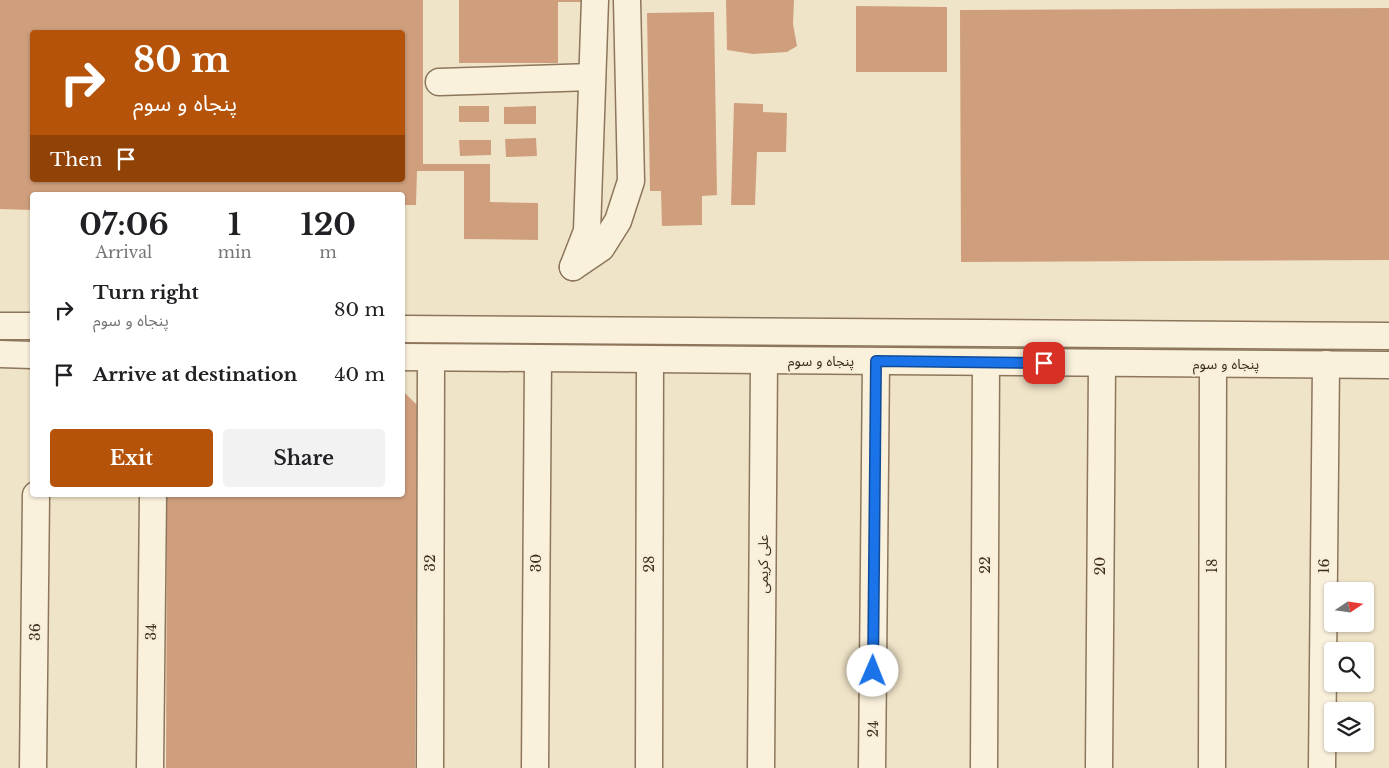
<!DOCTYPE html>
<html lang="en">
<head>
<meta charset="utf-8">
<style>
  :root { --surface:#fff; --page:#f2f2f2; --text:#202124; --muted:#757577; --accent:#b45309 }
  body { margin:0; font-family:"Libre Baskerville","Noto Sans Arabic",serif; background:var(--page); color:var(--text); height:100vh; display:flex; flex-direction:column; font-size:19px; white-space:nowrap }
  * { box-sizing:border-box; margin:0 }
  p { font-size:16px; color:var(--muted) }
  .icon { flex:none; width:28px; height:28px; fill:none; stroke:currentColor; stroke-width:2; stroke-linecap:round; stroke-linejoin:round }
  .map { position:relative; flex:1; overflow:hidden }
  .side { position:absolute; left:30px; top:192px; width:375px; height:305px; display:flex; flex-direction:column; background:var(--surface); border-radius:5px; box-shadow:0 1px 4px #0004 }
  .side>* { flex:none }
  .guide { position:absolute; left:30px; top:30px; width:375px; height:152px; border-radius:5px; box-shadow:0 1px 4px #0004; background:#b45309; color:#fff; overflow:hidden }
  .needle { width:32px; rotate:77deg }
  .buttons { position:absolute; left:1324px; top:582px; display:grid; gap:10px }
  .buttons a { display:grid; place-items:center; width:50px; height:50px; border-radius:5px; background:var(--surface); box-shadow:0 1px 4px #0004; font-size:25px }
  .pin { position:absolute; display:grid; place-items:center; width:42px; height:42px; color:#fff; margin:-21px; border-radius:10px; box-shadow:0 2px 8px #0006 }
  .me { position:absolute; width:55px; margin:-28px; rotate:1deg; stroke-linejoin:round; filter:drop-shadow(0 0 4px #0008) }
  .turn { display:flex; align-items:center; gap:18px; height:105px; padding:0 20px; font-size:22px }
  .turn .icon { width:65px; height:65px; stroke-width:2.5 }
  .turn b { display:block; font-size:35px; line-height:42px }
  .then { display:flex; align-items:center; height:48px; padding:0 20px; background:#0003; gap:10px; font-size:19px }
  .eta { display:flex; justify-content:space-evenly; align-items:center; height:85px; text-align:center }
  .eta b { font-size:30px; font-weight:700; line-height:35px }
  .primary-button { display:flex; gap:10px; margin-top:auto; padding:10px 20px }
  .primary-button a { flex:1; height:58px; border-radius:5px; background:var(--accent); color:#fff; font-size:20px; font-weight:700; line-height:58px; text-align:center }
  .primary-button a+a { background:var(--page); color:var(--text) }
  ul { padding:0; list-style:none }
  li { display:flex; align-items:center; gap:15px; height:65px; padding:0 20px }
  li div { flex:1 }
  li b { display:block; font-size:19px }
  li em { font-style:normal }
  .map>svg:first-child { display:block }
  .building { fill:#cf9f7d; fill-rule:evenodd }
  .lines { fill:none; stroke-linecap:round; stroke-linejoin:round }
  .minor-casing { stroke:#8d765c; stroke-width:29 }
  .minor { stroke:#faf1dc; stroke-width:26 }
  .route-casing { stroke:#114b97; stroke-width:12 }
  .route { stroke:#1a73e8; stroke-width:9 }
  .labels { text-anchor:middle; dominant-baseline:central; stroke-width:4; stroke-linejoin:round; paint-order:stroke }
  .street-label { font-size:14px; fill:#3d2e20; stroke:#f7eed8 }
</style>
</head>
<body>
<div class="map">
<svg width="1389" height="768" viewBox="0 0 1389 768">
  <rect width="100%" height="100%" fill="#f0e4c8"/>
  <g class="building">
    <path d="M0 0H423V164H490V202L538 203V240L464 239V171H417L416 205H402V195H32V210L0 209ZM32 32H402V180H32Z"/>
    <path d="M459 0H584V2H558V63H459Z"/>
    <path d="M726 0H794L793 24 797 46 787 52 753 54 727 50Z"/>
    <path d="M856 6 947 7V72H856Z"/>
    <path d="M1389 8V260L961 262 960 10Z"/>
    <path d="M714 12 717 195 702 196V225L662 226 661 191H650L647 13Z"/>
    <path d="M734 103 763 104V112L787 113 786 152H757L755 205H731Z"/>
    <rect x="459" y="106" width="30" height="16"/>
    <path d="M536 106V124H504V107Z"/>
    <path d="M536 138 537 156 506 157 505 139Z"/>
    <path d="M459 140H491V155L460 156Z"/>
    <path d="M402 390 417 405 415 768H166L167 495H402Z"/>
  </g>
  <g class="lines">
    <g class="minor-casing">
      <g id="minor">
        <path d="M439 82 592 77"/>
        <path d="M573 267 601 248 618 221 631 181 627 0"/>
        <path d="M573 267 587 231 595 0"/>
        <path d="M0 326H32"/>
        <path d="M402 329 1389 336"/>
        <path d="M0 354 32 355"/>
        <path d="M402 357 1389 365"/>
        <path d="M33 768 36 495"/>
        <path d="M150 768 153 495"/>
        <path d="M430 768 431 358"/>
        <path d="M535 768 538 358"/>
        <path d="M649 768 650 359"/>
        <path d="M761 768 764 360"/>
        <path d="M872 768 876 361"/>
        <path d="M984 768 986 362"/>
        <path d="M1099 768 1102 363"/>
        <path d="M1212 768 1213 364"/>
        <path d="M1322 768 1326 364"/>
      </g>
    </g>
    <use href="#minor" class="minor"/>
  </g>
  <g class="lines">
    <g class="route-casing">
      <path id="route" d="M873 671 876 361 1044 363"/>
    </g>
    <use href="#route" class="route"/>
  </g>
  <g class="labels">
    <g class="street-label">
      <text x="821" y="361">پنجاه و سوم</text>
      <text x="1226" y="364">پنجاه و سوم</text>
      <text transform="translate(430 563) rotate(-90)">32</text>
      <text transform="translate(536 563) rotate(-90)">30</text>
      <text transform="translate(649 564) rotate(-90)">28</text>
      <text transform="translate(763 564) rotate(-90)">علی کریمی</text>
      <text transform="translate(985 565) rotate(-90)">22</text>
      <text transform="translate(1100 566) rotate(-90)">20</text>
      <text transform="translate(1212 566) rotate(-90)">18</text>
      <text transform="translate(1324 566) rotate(-89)">16</text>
      <text transform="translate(35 632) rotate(-89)">36</text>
      <text transform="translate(151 632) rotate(-89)">34</text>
      <text transform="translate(873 729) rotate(-89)">24</text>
    </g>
  </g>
</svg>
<div class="buttons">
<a><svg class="needle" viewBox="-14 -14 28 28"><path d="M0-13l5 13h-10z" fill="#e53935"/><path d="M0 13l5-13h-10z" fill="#757577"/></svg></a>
<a><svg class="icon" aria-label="search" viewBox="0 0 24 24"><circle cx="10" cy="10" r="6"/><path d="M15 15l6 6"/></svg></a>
<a><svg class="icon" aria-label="layers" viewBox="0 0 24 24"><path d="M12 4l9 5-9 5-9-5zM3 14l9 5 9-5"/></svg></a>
</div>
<div class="pin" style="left:1044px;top:363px;background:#d93025"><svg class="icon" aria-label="arrive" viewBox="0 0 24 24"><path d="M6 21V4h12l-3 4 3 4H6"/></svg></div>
<svg class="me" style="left:873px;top:671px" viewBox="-20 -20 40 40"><circle r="19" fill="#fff"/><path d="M0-13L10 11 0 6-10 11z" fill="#1a73e8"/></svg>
<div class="guide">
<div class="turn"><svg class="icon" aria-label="right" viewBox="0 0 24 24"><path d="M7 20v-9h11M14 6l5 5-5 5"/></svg><div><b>80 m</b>پنجاه و سوم</div></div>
<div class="then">Then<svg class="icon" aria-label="arrive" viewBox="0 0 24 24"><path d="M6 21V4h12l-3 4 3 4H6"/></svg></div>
</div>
<section class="side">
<div class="eta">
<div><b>07:06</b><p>Arrival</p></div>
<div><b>1</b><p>min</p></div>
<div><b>120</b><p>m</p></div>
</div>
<ul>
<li><svg class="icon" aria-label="right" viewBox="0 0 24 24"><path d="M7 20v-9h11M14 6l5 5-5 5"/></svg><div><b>Turn right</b><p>پنجاه و سوم</p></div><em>80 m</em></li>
<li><svg class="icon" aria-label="arrive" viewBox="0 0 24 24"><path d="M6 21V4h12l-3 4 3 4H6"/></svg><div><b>Arrive at destination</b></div><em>40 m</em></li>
</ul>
<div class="primary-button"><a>Exit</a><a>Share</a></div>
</section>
</div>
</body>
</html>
